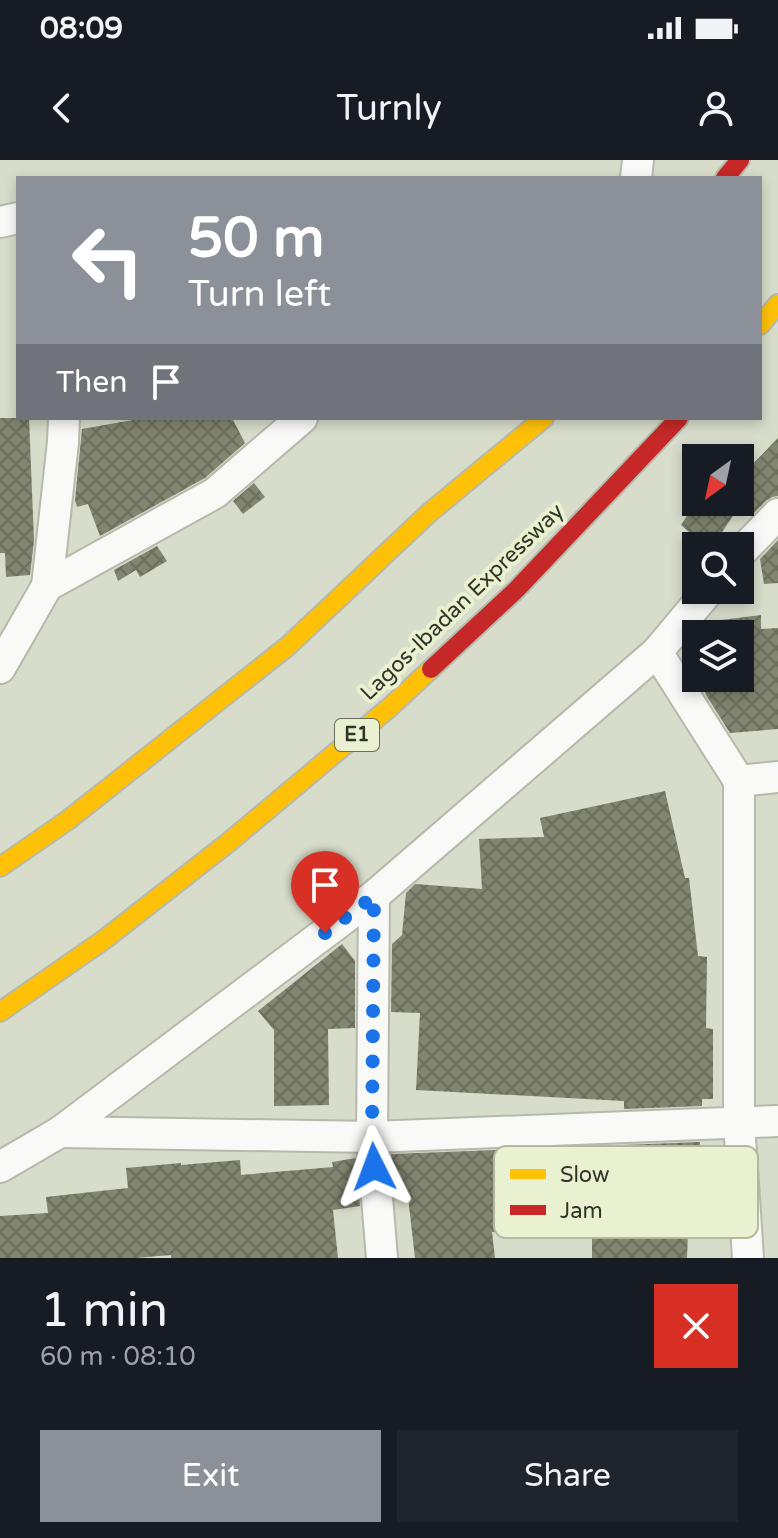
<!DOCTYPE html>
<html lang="en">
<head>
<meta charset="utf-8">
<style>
  :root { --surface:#171b24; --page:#20242c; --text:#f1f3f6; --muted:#9ea1a6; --accent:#8c9099 }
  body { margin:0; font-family:"Varela Round",sans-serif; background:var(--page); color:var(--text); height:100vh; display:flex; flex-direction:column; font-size:30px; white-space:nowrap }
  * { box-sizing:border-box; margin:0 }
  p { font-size:26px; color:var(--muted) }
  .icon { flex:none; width:44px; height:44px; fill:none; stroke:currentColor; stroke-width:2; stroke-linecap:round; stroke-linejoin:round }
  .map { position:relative; height:1098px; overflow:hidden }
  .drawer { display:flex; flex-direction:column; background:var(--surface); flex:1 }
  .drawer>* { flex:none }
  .hud { position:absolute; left:16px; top:16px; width:746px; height:244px; border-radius:0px; box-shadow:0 4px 12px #0003; background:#8c9099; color:#fff; overflow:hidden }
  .needle { width:52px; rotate:213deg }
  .fabs { position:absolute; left:682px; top:284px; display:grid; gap:16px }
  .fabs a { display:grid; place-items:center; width:72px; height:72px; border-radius:0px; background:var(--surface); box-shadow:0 4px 12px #0003; font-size:40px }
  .pin { position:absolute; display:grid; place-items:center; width:68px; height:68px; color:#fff; margin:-82px -34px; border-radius:50% 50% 50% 0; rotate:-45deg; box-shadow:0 0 8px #0007 }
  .pin .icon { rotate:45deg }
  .me { position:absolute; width:88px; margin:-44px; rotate:357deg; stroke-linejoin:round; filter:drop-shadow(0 0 6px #0008) }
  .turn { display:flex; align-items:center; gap:28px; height:168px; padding:0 40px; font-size:36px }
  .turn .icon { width:104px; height:104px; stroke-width:2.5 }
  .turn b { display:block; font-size:56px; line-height:68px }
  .then { display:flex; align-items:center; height:76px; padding:0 40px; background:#0003; gap:16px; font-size:30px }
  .round { display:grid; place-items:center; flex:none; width:84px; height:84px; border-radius:0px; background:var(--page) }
  .overview { display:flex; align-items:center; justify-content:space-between; height:136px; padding:0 40px }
  h1 { font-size:48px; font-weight:600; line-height:60px }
  .primary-button { display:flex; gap:16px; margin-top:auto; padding:16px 40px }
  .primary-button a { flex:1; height:92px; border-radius:0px; background:var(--accent); color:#fff; font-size:32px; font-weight:600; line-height:92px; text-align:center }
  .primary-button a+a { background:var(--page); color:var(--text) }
  .status { display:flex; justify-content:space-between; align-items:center; height:56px; padding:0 40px; background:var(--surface); direction:ltr }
  .status svg { height:22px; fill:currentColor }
  header { display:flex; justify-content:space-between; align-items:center; height:104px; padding:0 40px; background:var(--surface); font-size:36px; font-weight:600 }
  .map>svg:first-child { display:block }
  .building { fill:url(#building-cross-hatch) }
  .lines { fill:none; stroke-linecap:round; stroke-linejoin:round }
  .street-casing { stroke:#b6b9ab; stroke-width:34 }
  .slow-casing { stroke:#b6b9ab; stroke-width:22 }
  .jam-casing { stroke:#b6b9ab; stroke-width:22 }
  .street { stroke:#f9faf7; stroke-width:30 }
  .slow { stroke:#ffc107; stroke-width:18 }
  .jam { stroke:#c62828; stroke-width:18 }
  .route { stroke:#1a73e8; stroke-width:14; stroke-dasharray:0 25.2 }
  .labels { text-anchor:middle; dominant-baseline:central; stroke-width:8; stroke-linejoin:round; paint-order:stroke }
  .shield { fill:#eaf1d0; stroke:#686d5a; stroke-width:2 }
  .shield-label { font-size:20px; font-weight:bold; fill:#313427 }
  .street-label { font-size:22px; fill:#313427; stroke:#eaf1d0 }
  .key { fill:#eaf1d0; stroke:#b2b89d; stroke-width:2 }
  .key-label { font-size:22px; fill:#313427 }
</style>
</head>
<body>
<div class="status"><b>08:09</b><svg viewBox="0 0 49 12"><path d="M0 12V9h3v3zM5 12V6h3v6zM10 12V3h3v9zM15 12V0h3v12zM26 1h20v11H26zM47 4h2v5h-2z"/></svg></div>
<header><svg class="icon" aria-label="back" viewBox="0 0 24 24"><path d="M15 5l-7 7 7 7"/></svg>Turnly<svg class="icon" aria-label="person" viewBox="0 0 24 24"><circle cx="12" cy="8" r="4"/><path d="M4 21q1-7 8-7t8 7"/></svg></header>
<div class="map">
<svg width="778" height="1098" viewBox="0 0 778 1098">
  <defs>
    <pattern id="building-cross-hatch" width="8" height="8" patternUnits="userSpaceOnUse" patternTransform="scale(2)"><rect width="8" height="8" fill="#828570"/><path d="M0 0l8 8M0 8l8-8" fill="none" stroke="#6b6e5c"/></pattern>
  </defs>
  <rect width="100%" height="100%" fill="#d8dcca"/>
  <g class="building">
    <path d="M0 258H29L34 380 30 415 6 417 5 393H0Z"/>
    <path d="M144 258H232L245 283 205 318 100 376 88 344 77 347 75 340 82 269Z"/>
    <path d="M778 278V336L772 337 766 341 752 355 744 313Z"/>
    <path d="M254 323 265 337 243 354 233 341Z"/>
    <path d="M696 342H742L713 386H705L681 365Z"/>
    <path d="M778 380V423L764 424 760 399Z"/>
    <path d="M157 386 167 401 140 417 136 410 118 421 114 410Z"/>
    <path d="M761 455V469L778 468V569L730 573 706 535 701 518H740V474H696V499L691 480 705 462Z"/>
    <path d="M665 631 685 718H689L698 796 707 797 706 868 713 869V939H702V946L624 949V941L416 930 420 853 391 852 392 784 402 775 406 733 415 724 482 729 479 679 544 677 540 658Z"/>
    <path d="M342 784 355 801V868L328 869 329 945 274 946V870L258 851Z"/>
    <path d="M700 982 699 1024 630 1021V1072H688L687 1098H592V1069L492 1072 495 1098H415L408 1037 395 1039 391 994Z"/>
    <path d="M356 998 360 1046 333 1050 338 1098H171V1095L136 1098H0V1056L48 1053 46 1037 128 1028 126 1008 181 1003V1005L240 1000 241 1015 333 1007 332 1002Z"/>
  </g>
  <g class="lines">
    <g class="street-casing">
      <g id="street">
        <path d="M636 18 638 0"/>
        <path d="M0 62 18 58"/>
        <path d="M740 393 778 354"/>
        <path d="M47 426 63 282 64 258"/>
        <path d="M657 492 739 621V963L748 1098"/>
        <path d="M0 508 47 426 215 333 302 258"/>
        <path d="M739 621 778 617"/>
        <path d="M374 736 372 977 382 1098"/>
        <path d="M60 972 372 977 778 961"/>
        <path d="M0 1007 60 972 374 736 657 492 709 430"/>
      </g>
    </g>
    <g class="slow-casing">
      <g id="slow">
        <path d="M760 165 778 144"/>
        <path d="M0 707 68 660 288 486 429 353 544 258"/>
        <path d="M0 852 105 779 229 682 390 547 431 509"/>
      </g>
    </g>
    <g class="jam-casing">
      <g id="jam">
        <path d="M725 18 740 0"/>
        <path d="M431 509 516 430 679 258"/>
      </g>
    </g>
    <use href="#street" class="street"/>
    <use href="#slow" class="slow"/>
    <use href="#jam" class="jam"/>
  </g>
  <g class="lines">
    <path class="route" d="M325 773 374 736 372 977 374 1007"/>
  </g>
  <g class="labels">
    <rect class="shield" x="335" y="559" width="44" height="32" rx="6"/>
    <g class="shield-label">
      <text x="357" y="575">E1</text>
    </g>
    <g class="street-label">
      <text transform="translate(462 442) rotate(-44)">Lagos-Ibadan Expressway</text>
    </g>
  </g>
  <rect x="494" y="986" width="264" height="92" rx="12" class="key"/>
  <rect x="510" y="1009" width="36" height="10" fill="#ffc107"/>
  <rect x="510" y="1045" width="36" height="10" fill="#c62828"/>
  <g class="key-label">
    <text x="560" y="1022">Slow</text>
    <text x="560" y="1058">Jam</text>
  </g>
</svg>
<div class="fabs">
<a><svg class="needle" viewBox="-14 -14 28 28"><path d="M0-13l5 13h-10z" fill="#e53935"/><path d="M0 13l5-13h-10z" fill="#9ea1a6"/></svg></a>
<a><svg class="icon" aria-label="search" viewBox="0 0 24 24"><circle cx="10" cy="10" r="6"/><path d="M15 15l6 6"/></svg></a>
<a><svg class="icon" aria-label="layers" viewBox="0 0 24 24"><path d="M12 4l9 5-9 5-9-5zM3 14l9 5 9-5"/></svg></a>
</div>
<div class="pin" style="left:325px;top:773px;background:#d93025"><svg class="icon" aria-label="arrive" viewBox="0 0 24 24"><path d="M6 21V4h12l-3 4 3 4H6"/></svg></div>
<svg class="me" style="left:374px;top:1007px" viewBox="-20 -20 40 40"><path d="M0-17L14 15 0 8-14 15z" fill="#1a73e8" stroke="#fff" stroke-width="4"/></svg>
<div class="hud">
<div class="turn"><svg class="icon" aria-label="left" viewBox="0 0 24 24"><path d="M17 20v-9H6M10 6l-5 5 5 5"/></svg><div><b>50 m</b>Turn left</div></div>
<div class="then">Then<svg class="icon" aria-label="arrive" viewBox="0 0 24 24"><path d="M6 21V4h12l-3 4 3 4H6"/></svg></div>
</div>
</div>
<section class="drawer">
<div class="overview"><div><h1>1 min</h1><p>60 m · 08:10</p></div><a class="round" style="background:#d93025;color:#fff"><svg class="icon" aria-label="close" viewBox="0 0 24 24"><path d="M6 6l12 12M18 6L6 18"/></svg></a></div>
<div class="primary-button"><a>Exit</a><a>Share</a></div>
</section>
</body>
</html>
